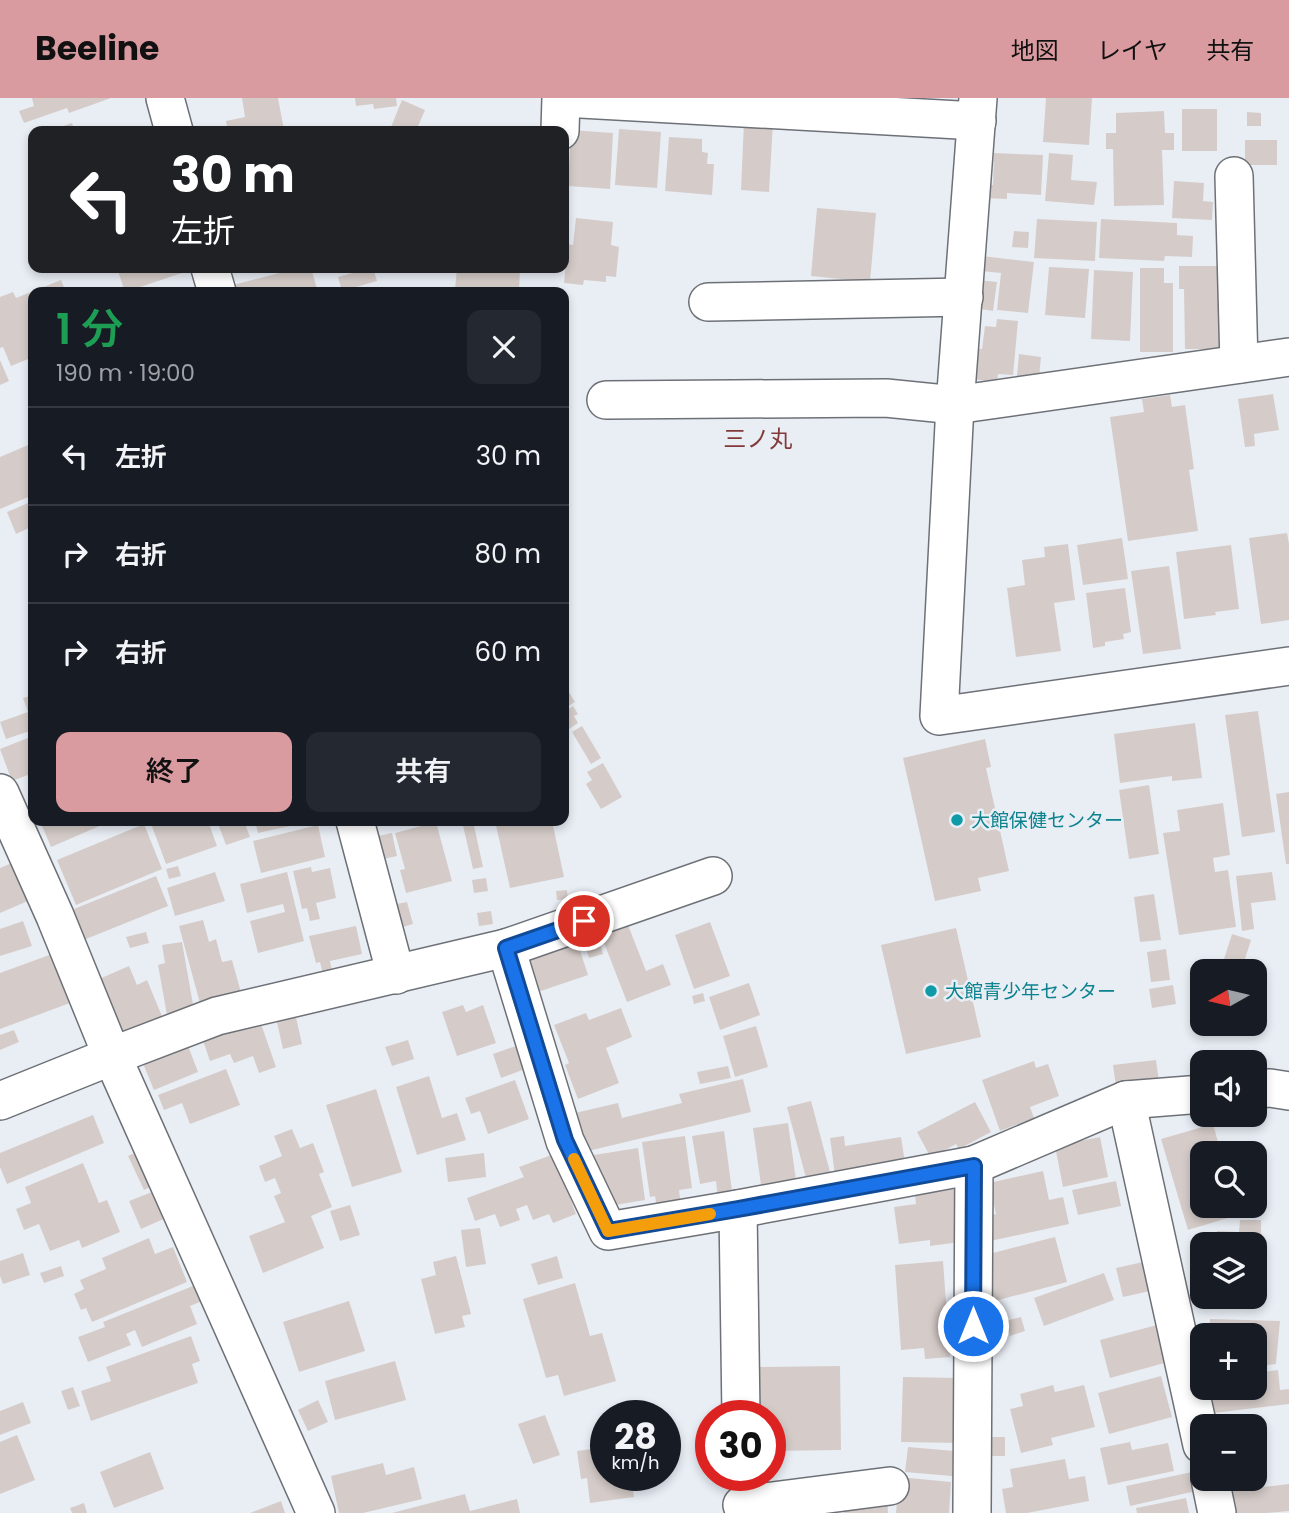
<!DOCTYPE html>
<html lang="ja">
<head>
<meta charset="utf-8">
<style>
  :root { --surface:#171b24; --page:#242831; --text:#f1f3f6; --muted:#9ea1a6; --line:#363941; --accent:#da9ba0 }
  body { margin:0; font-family:Poppins,"Noto Sans JP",sans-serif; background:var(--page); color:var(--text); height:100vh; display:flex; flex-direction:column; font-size:26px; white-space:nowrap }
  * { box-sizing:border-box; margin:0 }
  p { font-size:23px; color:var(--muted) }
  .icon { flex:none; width:38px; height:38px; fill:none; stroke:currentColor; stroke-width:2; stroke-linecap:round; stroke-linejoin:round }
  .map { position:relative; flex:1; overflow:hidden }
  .drawer { position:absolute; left:28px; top:189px; width:541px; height:539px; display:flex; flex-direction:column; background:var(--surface); border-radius:14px; box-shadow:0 4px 10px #0003 }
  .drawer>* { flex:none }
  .hud { position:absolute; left:28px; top:28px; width:541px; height:147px; border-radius:14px; box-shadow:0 4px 10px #0003; background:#202124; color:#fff; overflow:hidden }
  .needle { width:46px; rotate:262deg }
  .fabs { position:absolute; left:1190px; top:861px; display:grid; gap:14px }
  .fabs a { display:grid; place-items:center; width:77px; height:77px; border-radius:14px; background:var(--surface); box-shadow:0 4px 10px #0003; font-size:35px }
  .speed { position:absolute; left:590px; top:1302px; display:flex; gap:14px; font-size:35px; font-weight:700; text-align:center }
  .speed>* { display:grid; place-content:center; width:91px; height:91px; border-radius:50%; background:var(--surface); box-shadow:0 4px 10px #0003; line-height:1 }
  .speed small { font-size:18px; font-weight:400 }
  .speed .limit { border:10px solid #d22; background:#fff; color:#111 }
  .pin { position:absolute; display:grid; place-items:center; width:60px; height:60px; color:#fff; margin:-30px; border:4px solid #fff; border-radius:50%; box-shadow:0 2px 7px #0007 }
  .me { position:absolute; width:77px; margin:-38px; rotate:0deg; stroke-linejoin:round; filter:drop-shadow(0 0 5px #0008) }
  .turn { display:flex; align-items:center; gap:24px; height:147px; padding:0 28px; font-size:32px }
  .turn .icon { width:91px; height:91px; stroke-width:2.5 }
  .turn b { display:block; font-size:49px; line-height:60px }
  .round { display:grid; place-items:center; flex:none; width:74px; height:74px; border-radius:14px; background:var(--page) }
  .summary { display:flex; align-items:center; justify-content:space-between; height:119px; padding:0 28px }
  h1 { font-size:42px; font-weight:600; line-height:52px; color:#1e9e55 }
  .action { display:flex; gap:14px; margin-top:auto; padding:14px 28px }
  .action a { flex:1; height:80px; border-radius:14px; background:var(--accent); color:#111; font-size:28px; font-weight:600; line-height:80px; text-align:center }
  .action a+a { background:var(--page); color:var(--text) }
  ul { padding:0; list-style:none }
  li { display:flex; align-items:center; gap:21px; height:98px; padding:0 28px; border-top:2px solid var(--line) }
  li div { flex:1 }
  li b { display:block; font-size:26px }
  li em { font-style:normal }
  header { display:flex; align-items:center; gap:42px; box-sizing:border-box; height:98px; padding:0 35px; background:var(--accent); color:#111 }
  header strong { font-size:33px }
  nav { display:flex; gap:38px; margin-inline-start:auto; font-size:24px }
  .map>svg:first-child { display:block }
  .building { fill:#d5ccc9 }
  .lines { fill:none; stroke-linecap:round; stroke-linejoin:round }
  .minor-casing { stroke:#6d7177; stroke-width:40 }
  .minor { stroke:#fff; stroke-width:37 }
  .route-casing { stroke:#114b97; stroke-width:18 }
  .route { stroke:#1a73e8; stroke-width:12 }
  .slow { stroke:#f59e0b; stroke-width:12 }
  .culture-dot { fill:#0f9aa8; stroke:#e9eef5; stroke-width:2.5 }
  .labels { text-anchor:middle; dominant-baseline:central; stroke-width:5; stroke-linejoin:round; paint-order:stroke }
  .culture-label { font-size:19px; fill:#0d838f; stroke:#e9eef5; text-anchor:start }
  .quarter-label { font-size:23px; fill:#823a39; stroke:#e9eef5 }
</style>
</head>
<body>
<header>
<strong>Beeline</strong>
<nav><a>地図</a><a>レイヤ</a><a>共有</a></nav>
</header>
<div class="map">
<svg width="1289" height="1415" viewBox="0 0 1289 1415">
  <rect width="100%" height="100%" fill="#e9eef5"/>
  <g class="building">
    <path d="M32 0H111L69 15 67 10 24 25 19 13 34 8Z"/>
    <path d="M242 0H278L284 32 280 33H228L226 23 245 19Z"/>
    <path d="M355 0H396L397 8 374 11 373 6 356 8Z"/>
    <path d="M1046 0H1092L1089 47 1043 44Z"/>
    <path d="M402 2 425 12 416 33H400L391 29Z"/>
    <rect x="1182" y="11" width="35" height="42"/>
    <path d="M1164 13 1165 35H1174V52H1162L1164 107 1114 108 1113 51H1106V35H1116V15Z"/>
    <path d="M1247 14 1261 15V28H1247Z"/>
    <path d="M744 23 773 24 769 94 741 92Z"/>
    <path d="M72 25 74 32 87 28 89 33H49Z"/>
    <path d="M619 31 661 34 657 90 615 87Z"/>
    <path d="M571 32 613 35 610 91 568 88Z"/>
    <path d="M669 39 702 41V54L708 55 707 66H714L712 97 665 93Z"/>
    <rect x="1245" y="42" width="32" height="25"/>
    <path d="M994 55 1043 57 1041 97 1007 95V101L983 100 984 87H993Z"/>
    <path d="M1049 55 1073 57 1071 82 1097 84 1094 107 1045 103Z"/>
    <path d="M1174 83 1204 85 1203 103 1213 104 1212 122 1172 120Z"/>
    <path d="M817 110 876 115 870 184 811 178Z"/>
    <path d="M576 120 613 124 611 147 619 149 616 179 606 178V184L584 182 583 187 564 185 568 146 573 147Z"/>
    <path d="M1037 121 1097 124 1095 163 1034 160Z"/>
    <path d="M1101 121 1177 125V137L1193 138 1192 159 1165 158 1164 163 1099 160Z"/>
    <path d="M1014 133 1029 134 1028 150 1012 149Z"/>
    <path d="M982 158 1034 164 1028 215 997 212 1001 175 981 173Z"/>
    <path d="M1179 168H1220V251H1185L1184 191H1179Z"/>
    <path d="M1049 169 1089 171 1085 220 1045 217Z"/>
    <path d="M117 170H180L182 175 125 194Z"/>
    <path d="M299 170H311L318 194H231L229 188Z"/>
    <path d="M370 170H373L377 183 342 193 338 179Z"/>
    <path d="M457 170H520L519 194 455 191Z"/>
    <path d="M1140 170H1164V185H1173V254H1140Z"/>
    <path d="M1094 172 1133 174 1130 243 1091 241Z"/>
    <path d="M61 182 66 194H33V259L11 268 3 249 0 250V199L13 194 16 200Z"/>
    <path d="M978 182 997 184 993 213 975 210Z"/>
    <path d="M997 221 1018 223 1013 277 998 276 997 284 971 281 974 250 982 251 985 228 996 229Z"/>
    <path d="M1019 256 1041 259 1039 280 1017 278Z"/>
    <path d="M0 262 9 283 0 287Z"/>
    <path d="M1273 296 1279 332 1254 336 1255 348 1245 349 1238 301Z"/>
    <path d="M1170 297 1172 309 1185 307 1194 371 1189 372 1198 433 1128 443 1110 319 1144 314 1142 301Z"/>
    <path d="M33 345V397L0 411V359Z"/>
    <path d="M33 403V428L16 436 7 414Z"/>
    <path d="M1287 435 1289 446V522L1261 526 1249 440Z"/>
    <path d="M1122 440 1128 481 1083 487 1077 447Z"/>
    <path d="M1068 446 1075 502 1054 505 1061 553 1016 559 1007 490 1025 487 1022 462 1045 459 1044 449Z"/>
    <path d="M1231 447 1239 511 1215 514 1216 517 1184 521 1176 454Z"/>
    <path d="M1169 468 1181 551 1143 556 1131 473Z"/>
    <path d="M1125 490 1131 534 1123 536 1124 541 1105 544V548L1093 550 1086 495Z"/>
    <path d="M564 586 575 604 564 611Z"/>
    <path d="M33 597V632L6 641 0 624 28 614 23 600Z"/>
    <path d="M573 608 578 616 574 618 578 625 569 631 564 624V614Z"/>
    <path d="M1258 613 1275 734 1242 739 1225 617Z"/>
    <path d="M1195 625 1202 680 1172 683V678L1120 685 1114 636Z"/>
    <path d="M582 628 601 660 591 666 572 634Z"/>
    <path d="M33 638V675L12 683 0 651Z"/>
    <path d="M985 641 991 669 986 670 1009 773 978 780 981 793 935 803 903 660Z"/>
    <path d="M603 665 622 699 601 711 586 686 592 682 587 674Z"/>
    <path d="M1149 687 1159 756 1129 761 1119 692Z"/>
    <path d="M1289 694V766H1286L1276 696Z"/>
    <path d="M1223 705 1230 757 1213 760 1215 774 1228 772 1236 829 1179 837 1163 735 1180 733 1177 712Z"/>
    <path d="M40 723H111L51 749Z"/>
    <path d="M150 723H208L217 748 166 766Z"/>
    <path d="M217 723H244L250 739 226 747Z"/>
    <path d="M255 723H308V724L258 735Z"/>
    <path d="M462 723H473L483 769 473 771Z"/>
    <path d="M495 723H552L564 779 510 790Z"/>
    <path d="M436 724 452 783 406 795 400 772 405 771 395 735Z"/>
    <path d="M144 726 162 771 76 807 57 762Z"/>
    <path d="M318 727 325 759 261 775 253 743Z"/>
    <path d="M392 735 397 758 383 761 378 738Z"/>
    <path d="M19 762 35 800 0 815V770Z"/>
    <path d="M178 768 181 778 169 781 166 771Z"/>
    <path d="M311 769 312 774 330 770 336 800 316 805 320 821 310 823 307 810 302 811 293 773Z"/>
    <path d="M215 774 225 803 175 818 167 790Z"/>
    <path d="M287 774 304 843 258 855 250 823 285 814 283 806 247 815 240 786Z"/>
    <path d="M1272 774 1276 802 1251 805 1254 831 1242 833 1236 778Z"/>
    <path d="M156 778 168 808 76 845 64 815Z"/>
    <path d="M486 780 488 793 474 795 472 782Z"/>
    <path d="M567 792 568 801 557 802 556 793Z"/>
    <path d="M1154 796 1161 842 1140 844 1134 799Z"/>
    <path d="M407 804 413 826 403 829 397 806Z"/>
    <path d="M491 813 493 826 479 828 477 815Z"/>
    <path d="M203 822 209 844 216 841 222 864 232 862 242 898 201 909 179 828Z"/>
    <path d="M23 823 32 848 0 858V831Z"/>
    <path d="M710 824 730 878 694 891 675 837Z"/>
    <path d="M628 827 646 873 663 866 671 887 627 904 601 837Z"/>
    <path d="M356 828 362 856 330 863 333 878 324 880 320 864 316 865 309 838Z"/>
    <path d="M595 829 603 856 589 860 581 833Z"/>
    <path d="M956 830 981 939 906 956 881 847Z"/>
    <path d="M146 834 149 845 130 850 126 839Z"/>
    <path d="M574 834 588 877 532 896 517 852Z"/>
    <path d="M1232 836 1251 842 1243 867 1224 861Z"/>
    <path d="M182 844 194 912 167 917 158 867 165 865 162 847Z"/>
    <path d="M1166 851 1170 882 1151 884 1147 854Z"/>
    <path d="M52 856 70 905 0 931V875Z"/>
    <path d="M129 868 137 887 147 882 164 923 115 944 90 885Z"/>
    <path d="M749 885 760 917 720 932 709 899Z"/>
    <path d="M1173 887 1176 906 1152 910 1149 891Z"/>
    <path d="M703 895 705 903 694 906 692 898Z"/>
    <path d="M463 907 466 914 483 907 496 945 457 958 442 914Z"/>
    <path d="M621 910 632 939 606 950 619 985 578 1001 565 967 569 965 554 927 586 915 589 922Z"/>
    <path d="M295 915 302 946 283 951 276 920Z"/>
    <path d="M259 920 276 969 259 975 253 958 234 965 230 956 210 963 202 940Z"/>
    <path d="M756 928 768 969 735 979 723 938Z"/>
    <path d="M14 932 19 944 0 952V937Z"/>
    <path d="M408 942 414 961 392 968 385 949Z"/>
    <path d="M187 945 198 974 154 992 142 963Z"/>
    <path d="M516 948 525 971 501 980 493 956Z"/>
    <path d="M1156 962 1159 984 1116 989 1113 967Z"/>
    <path d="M1034 963 1036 970 1048 966 1059 998 1030 1009 1034 1020 1000 1033 982 982Z"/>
    <path d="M728 968 731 980 700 986 697 974Z"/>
    <path d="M226 971 240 1007 190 1026 182 1005 164 1012 158 997Z"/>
    <path d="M429 978 442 1020 457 1015 466 1042 417 1057 396 989Z"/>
    <path d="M743 981 751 1014 584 1054 575 1015 618 1005 622 1020 682 1005 679 996Z"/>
    <path d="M515 982 529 1021 488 1036 480 1013 471 1016 465 1000Z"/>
    <path d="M376 991 402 1074 352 1089 326 1007Z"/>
    <path d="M811 1003 830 1074 806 1080 787 1009Z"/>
    <path d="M975 1004 991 1034 959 1051 956 1046 931 1060 917 1034Z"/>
    <path d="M93 1017 104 1045 7 1086 0 1069V1055Z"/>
    <path d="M788 1025 796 1082 761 1087 753 1030Z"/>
    <path d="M1213 1026 1221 1055H1202V1108H1239L1241 1116 1188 1132 1161 1041Z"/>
    <path d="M292 1031 300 1050 313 1045 324 1074 319 1076 332 1109 311 1118 324 1150 263 1175 249 1138 285 1124 274 1098 281 1095 275 1080 265 1084 259 1068 282 1058 274 1038Z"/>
    <path d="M724 1033 733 1100 718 1102 716 1083 700 1086 692 1038Z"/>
    <path d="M685 1038 692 1090 679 1092 681 1108 657 1111 655 1098 650 1099 642 1044Z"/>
    <path d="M844 1038 845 1048 901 1039 906 1071 835 1077 830 1040Z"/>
    <path d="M1100 1039 1108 1079 1063 1089 1055 1048Z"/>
    <path d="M638 1050 645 1102 609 1108 606 1084 598 1085 594 1057Z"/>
    <path d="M142 1052 156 1086 144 1092 128 1058Z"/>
    <path d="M484 1055 486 1079 448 1084 445 1060Z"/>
    <path d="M554 1056 576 1116 553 1125 549 1116 533 1122 527 1107 516 1111 520 1122 500 1129 495 1116 475 1123 467 1100 524 1079 519 1069Z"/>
    <path d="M83 1065 99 1105 107 1102 120 1134 82 1150 79 1142 50 1153 39 1126 24 1132 16 1111 31 1105 25 1089Z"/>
    <path d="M1043 1073 1049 1102 1063 1099 1069 1126 990 1143 985 1118 996 1116 989 1085Z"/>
    <path d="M1116 1083 1121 1108 1078 1117 1072 1092Z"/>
    <path d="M957 1091 960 1144 930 1148V1142L899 1146 894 1109 916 1106 915 1097Z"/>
    <path d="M157 1092 168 1119 141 1131 129 1103Z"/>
    <path d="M350 1107 360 1137 340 1143 330 1113Z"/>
    <path d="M1240 1122H1261V1158H1255V1146H1217V1133L1239 1134Z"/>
    <path d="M480 1130 486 1166 466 1169 461 1132Z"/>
    <path d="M1055 1139 1067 1184 987 1205 983 1190 993 1187 985 1157Z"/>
    <path d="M149 1140 155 1156 173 1149 187 1184 92 1224 86 1210 81 1212 74 1196 84 1191 80 1182 106 1171 102 1160Z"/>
    <path d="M23 1155 30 1177 3 1186 0 1178V1163Z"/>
    <path d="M456 1158 471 1216 462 1218 465 1229 435 1236 421 1181 436 1177 433 1164Z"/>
    <path d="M557 1158 563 1180 538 1187 531 1166Z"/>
    <path d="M943 1163 950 1259 925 1261 924 1250 901 1252 895 1167Z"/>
    <path d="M1143 1164 1150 1193 1123 1199 1116 1170Z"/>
    <path d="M61 1168 64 1178 44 1185 40 1175Z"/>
    <path d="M1104 1175 1114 1202 1044 1228 1034 1200Z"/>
    <path d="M575 1185 590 1238 602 1235 616 1283 564 1298 558 1277 546 1280 523 1201Z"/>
    <path d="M198 1186 205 1202 190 1208 197 1226 142 1249 135 1232 126 1236 131 1247 88 1264 78 1239 105 1229 103 1224Z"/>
    <path d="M349 1203 365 1253 299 1274 283 1224Z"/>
    <path d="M1021 1219 1025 1233 1010 1238 1005 1223Z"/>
    <path d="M1210 1221 1280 1223 1276 1266 1255 1269V1237H1209Z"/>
    <path d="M1157 1227 1168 1264 1110 1280 1100 1242Z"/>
    <path d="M191 1238 200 1263 192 1266 198 1285 91 1323 81 1293 111 1283 106 1269Z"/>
    <path d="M395 1263 406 1302 335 1322 325 1283Z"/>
    <path d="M840 1268 841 1352 770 1353V1318H752L751 1269Z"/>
    <path d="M1278 1272 1280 1292 1289 1291V1306L1213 1315 1210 1290H1255V1275Z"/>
    <path d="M1161 1278 1172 1319 1109 1336 1098 1295Z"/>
    <path d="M903 1279 960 1280 959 1345 901 1344Z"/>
    <path d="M1053 1287 1055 1294 1084 1287 1095 1329 1051 1340 1053 1347 1021 1355 1010 1311 1023 1308 1020 1296Z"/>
    <path d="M73 1289 80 1308 68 1312 61 1293Z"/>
    <path d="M318 1302 328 1324 308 1333 298 1312Z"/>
    <path d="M23 1304 31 1325 0 1337V1313Z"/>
    <path d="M545 1317 560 1357 533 1366 518 1326Z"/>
    <path d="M17 1337 35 1382 0 1396V1344Z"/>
    <rect x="989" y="1339" width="16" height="19"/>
    <path d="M1130 1344 1132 1352 1168 1345 1174 1373 1108 1387 1100 1350Z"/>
    <path d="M606 1349V1377H631L634 1399 590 1405 587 1380 581 1381 577 1353Z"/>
    <path d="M908 1349 966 1354 963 1379 905 1374Z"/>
    <path d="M150 1354 164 1391 114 1410 100 1374Z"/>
    <path d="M1065 1361 1069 1381 1085 1378 1089 1403 1027 1415H1006L1002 1391 1013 1389 1010 1371Z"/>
    <path d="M383 1365 386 1377 414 1369 422 1401 363 1415H339L331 1378Z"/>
    <path d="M1192 1374 1196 1393 1130 1408 1126 1388Z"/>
    <path d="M899 1379 951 1384 949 1415H896Z"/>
    <path d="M1289 1386V1413L1267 1415H1230L1228 1393Z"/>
    <path d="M465 1396 470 1413 517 1401 520 1415H392Z"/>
    <path d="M887 1396 888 1415H844L842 1401Z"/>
    <path d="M1186 1400 1189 1415H1137L1136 1410Z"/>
    <path d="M281 1403 285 1415H250Z"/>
    <path d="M84 1405 87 1415H72L70 1410Z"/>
  </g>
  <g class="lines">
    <g class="minor-casing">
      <g id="minor">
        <path d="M165 0 174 33"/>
        <path d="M563 0 977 23"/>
        <path d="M978 0 955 307 939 618 1289 568"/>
        <path d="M560 33 561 0"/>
        <path d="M1234 78 1239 266"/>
        <path d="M210 170 217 194"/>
        <path d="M708 204 964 199"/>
        <path d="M606 302 886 300 955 307 1289 259"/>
        <path d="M0 695 55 818 112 958 316 1415"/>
        <path d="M355 723 396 877"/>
        <path d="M506 850 565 1043 608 1133 738 1111 974 1067 1126 1002 1202 996"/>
        <path d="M1255 991 1270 990 1289 993"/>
        <path d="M1126 1002 1202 1347"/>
        <path d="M0 1003 112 958 217 918 506 850 713 778"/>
        <path d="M738 1111 741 1318"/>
        <path d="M1210 1381 1217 1415"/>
        <path d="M742 1407 890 1388"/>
        <path d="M972 1415 974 1067"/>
      </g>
    </g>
    <use href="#minor" class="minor"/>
  </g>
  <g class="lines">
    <g class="route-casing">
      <path id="route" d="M584 823 506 850 565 1042 608 1133 738 1111 974 1068 973 1228"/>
    </g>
    <use href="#route" class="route"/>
    <path class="slow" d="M574 1061 608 1133 710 1116"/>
  </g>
  <g class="culture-dot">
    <circle cx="957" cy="722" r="7"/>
    <circle cx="931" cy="893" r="7"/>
  </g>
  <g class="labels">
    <g class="culture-label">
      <text x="971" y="722">大館保健センター</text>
      <text x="945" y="893">大館青少年センター</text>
    </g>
    <g class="quarter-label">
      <text x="758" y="341">三ノ丸</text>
    </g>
  </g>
</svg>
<div class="fabs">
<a><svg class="needle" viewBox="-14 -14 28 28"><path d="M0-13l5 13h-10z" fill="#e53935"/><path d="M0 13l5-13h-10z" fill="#9ea1a6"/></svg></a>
<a><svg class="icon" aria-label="sound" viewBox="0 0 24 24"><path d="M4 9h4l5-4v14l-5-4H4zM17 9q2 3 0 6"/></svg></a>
<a><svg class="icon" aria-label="search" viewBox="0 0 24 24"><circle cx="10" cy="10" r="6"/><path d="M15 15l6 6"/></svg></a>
<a><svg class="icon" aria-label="layers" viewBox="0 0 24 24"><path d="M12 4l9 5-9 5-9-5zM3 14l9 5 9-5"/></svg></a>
<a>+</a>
<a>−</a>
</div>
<div class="speed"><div>28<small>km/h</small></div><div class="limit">30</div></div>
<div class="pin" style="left:584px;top:823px;background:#d93025"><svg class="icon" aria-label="arrive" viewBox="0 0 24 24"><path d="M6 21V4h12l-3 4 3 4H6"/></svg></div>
<svg class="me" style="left:973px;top:1228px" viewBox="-20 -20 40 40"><circle r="17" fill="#1a73e8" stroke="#fff" stroke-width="3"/><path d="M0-11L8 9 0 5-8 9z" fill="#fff"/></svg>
<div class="hud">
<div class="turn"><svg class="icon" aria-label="left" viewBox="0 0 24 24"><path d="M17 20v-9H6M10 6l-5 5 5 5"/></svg><div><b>30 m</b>左折</div></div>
</div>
<section class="drawer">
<div class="summary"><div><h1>1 分</h1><p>190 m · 19:00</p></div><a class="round"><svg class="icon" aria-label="close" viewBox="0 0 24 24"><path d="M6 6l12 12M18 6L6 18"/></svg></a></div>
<ul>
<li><svg class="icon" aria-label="left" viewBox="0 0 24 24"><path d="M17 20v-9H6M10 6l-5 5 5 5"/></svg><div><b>左折</b></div><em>30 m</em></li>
<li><svg class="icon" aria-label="right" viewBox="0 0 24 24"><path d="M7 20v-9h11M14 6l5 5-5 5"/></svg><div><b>右折</b></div><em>80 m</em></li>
<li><svg class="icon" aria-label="right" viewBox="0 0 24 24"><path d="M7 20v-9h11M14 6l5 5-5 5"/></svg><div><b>右折</b></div><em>60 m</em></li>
</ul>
<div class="action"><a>終了</a><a>共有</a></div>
</section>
</div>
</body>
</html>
